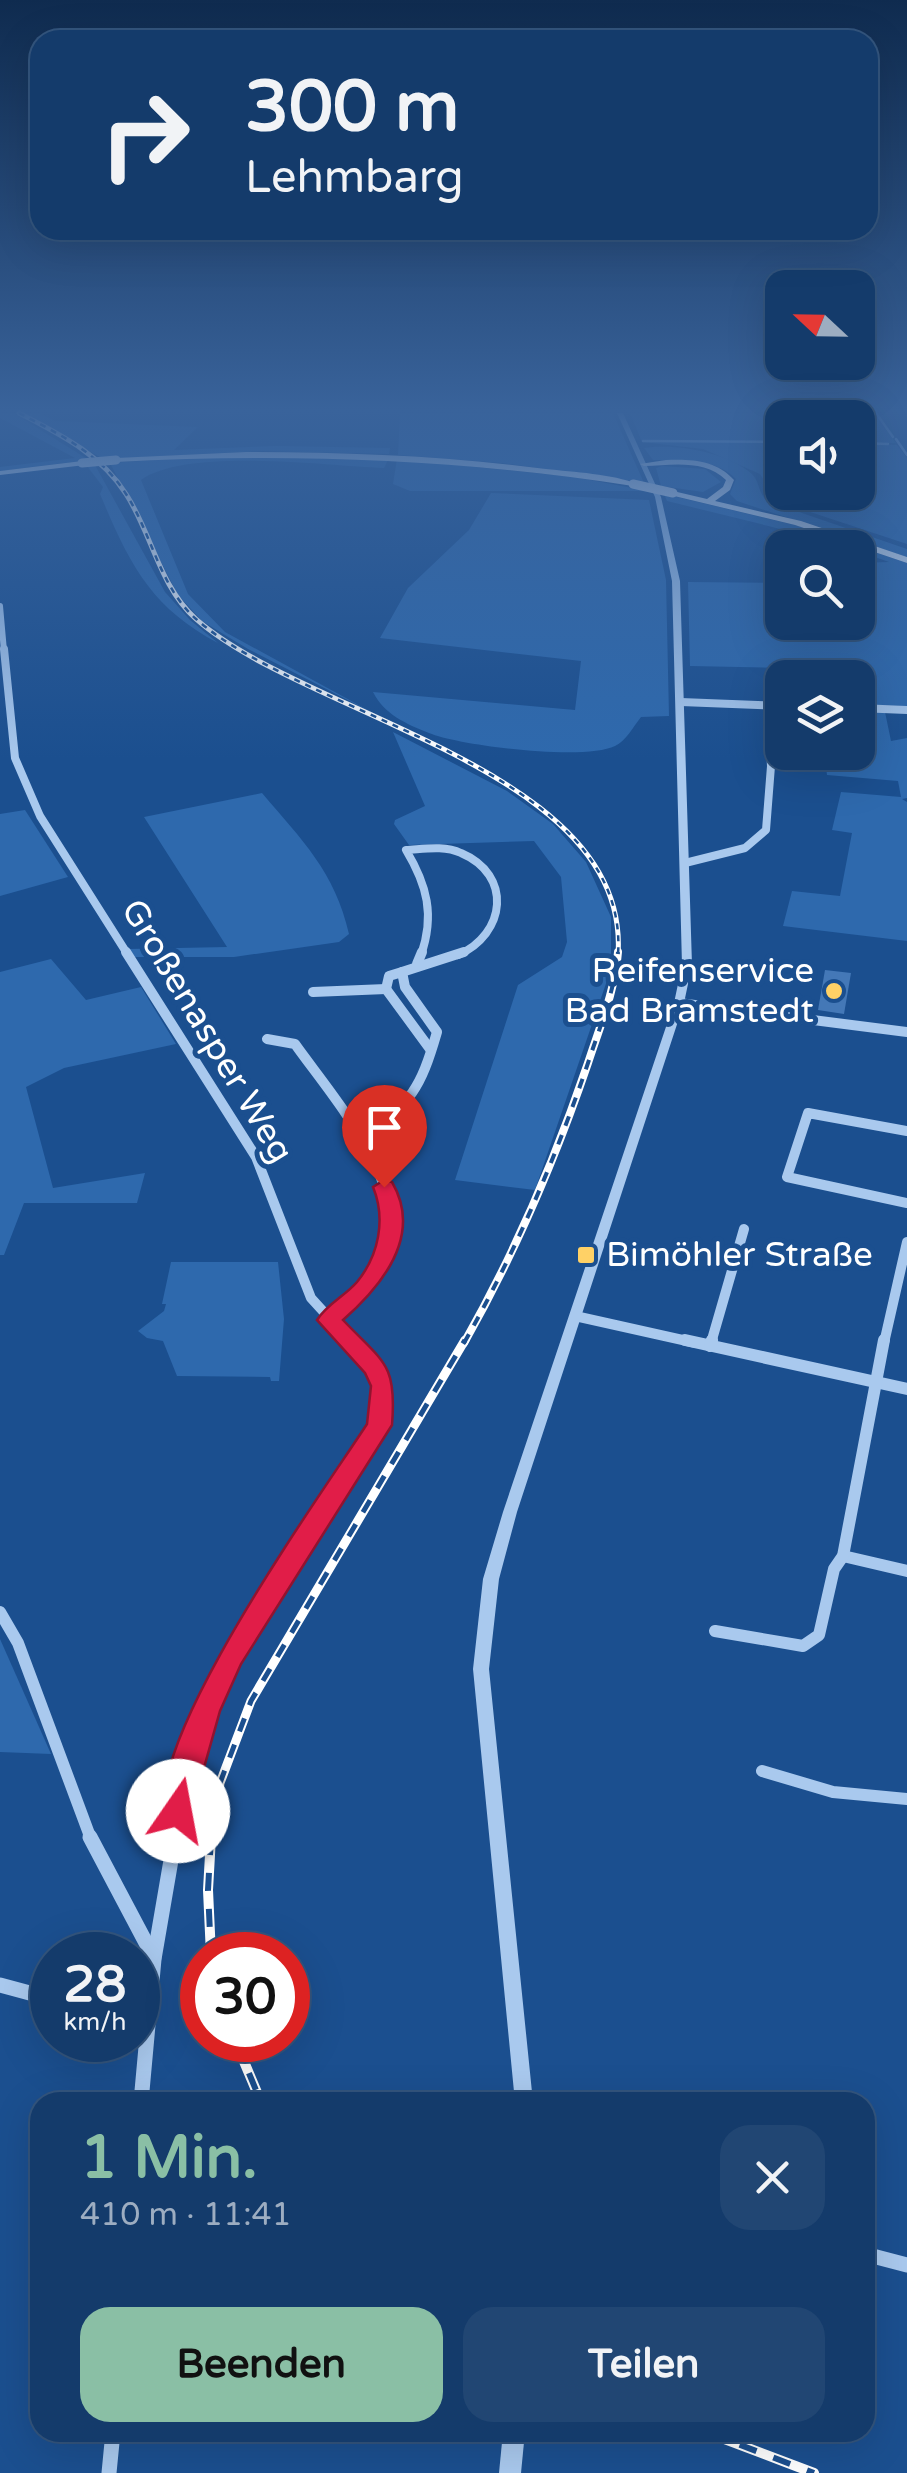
<!DOCTYPE html>
<html lang="de">
<head>
<meta charset="utf-8">
<style>
  :root { --surface:#143b6b; --page:#214673; --text:#f1f3f6; --muted:#9dadc1; --line:#33557e; --accent:#8abfa5 }
  body { margin:0; font-family:"Varela Round",sans-serif; background:var(--page); color:var(--text); height:100vh; display:flex; flex-direction:column; font-size:38px; white-space:nowrap }
  * { box-sizing:border-box; margin:0 }
  p { font-size:32px; color:var(--muted) }
  .icon { flex:none; width:55px; height:55px; fill:none; stroke:currentColor; stroke-width:2; stroke-linecap:round; stroke-linejoin:round }
  .map { position:relative; flex:1; overflow:hidden }
  .details { position:absolute; left:30px; top:2092px; width:845px; height:350px; display:flex; flex-direction:column; background:var(--surface); border-radius:30px; box-shadow:0 10px 40px #0002,0 0 0 2px var(--line) }
  .details>* { flex:none }
  .banner { position:absolute; left:30px; top:30px; width:848px; height:210px; border-radius:30px; box-shadow:0 10px 40px #0002,0 0 0 2px var(--line); background:#143b6b; color:var(--text); overflow:hidden }
  .needle { width:65px; rotate:292deg }
  .controls { position:absolute; left:765px; top:270px; display:grid; gap:20px }
  .controls a { display:grid; place-items:center; width:110px; height:110px; border-radius:20px; background:var(--surface); box-shadow:0 10px 40px #0002,0 0 0 2px var(--line); font-size:50px }
  .speed { position:absolute; left:30px; top:1932px; display:flex; gap:20px; font-size:50px; font-weight:700; text-align:center }
  .speed>* { display:grid; place-content:center; width:130px; height:130px; border-radius:50%; background:var(--surface); box-shadow:0 10px 40px #0002,0 0 0 2px var(--line); line-height:1 }
  .speed small { font-size:25px; font-weight:400 }
  .speed .limit { border:15px solid #d22; background:#fff; color:#111 }
  .pin { position:absolute; display:grid; place-items:center; width:85px; height:85px; color:#fff; margin:-102px -42px; border-radius:50% 50% 50% 0; rotate:-45deg; box-shadow:0 0 10px #0007 }
  .pin .icon { rotate:45deg }
  .me { position:absolute; width:110px; margin:-55px; rotate:12deg; stroke-linejoin:round; filter:drop-shadow(0 0 8px #0008) }
  .turn { display:flex; align-items:center; gap:35px; height:210px; padding:0 50px; font-size:45px }
  .turn .icon { width:130px; height:130px; stroke-width:2.5 }
  .turn b { display:block; font-size:70px; line-height:85px }
  .round { display:grid; place-items:center; flex:none; width:105px; height:105px; border-radius:30px; background:var(--page) }
  .head { display:flex; align-items:center; justify-content:space-between; height:170px; padding:0 50px }
  h1 { font-size:60px; font-weight:700; line-height:75px; color:var(--accent) }
  .button { display:flex; gap:20px; margin-top:auto; padding:20px 50px }
  .button a { flex:1; height:115px; border-radius:30px; background:var(--accent); color:#111; font-size:40px; font-weight:700; line-height:115px; text-align:center }
  .button a+a { background:var(--page); color:var(--text) }
  .map>svg:first-child { display:block }
  .green { fill:#2e69ad }
  .lines { fill:none; stroke-linecap:round; stroke-linejoin:round }
  .stream { stroke:#9cc4f0; stroke-width:2.5 }
  .building { fill:#4478b7 }
  .minor-far4 { stroke:#a9c9ee; stroke-width:6 }
  .minor-far3 { stroke:#a9c9ee; stroke-width:8 }
  .minor-far2 { stroke:#a9c9ee; stroke-width:10 }
  .minor-far1 { stroke:#a9c9ee; stroke-width:12 }
  .minor { stroke:#a9c9ee; stroke-width:15 }
  .tertiary { fill:#a9c9ee; fill-rule:evenodd }
  .primary { fill:#f0f6ff; fill-rule:evenodd }
  .rail-far3-casing { stroke:#fff; stroke-width:5 }
  .rail-far2-casing { stroke:#fff; stroke-width:8 }
  .rail-far1-casing { stroke:#fff; stroke-width:9 }
  .rail-casing { stroke:#fff; stroke-width:10 }
  .rail-far3 { stroke:#1b4f8f; stroke-width:2.5; stroke-dasharray:6; stroke-linecap:butt }
  .rail-far2 { stroke:#1b4f8f; stroke-width:4; stroke-dasharray:10; stroke-linecap:butt }
  .rail-far1 { stroke:#1b4f8f; stroke-width:5; stroke-dasharray:14; stroke-linecap:butt }
  .rail { stroke:#1b4f8f; stroke-width:6; stroke-dasharray:18; stroke-linecap:butt }
  .primary-bridge { stroke:#f0f6ff; stroke-width:9 }
  .route { fill:#e11d48; stroke:#92132f; stroke-width:2.5 }
  .poi-dot { fill:#ffd166; stroke:#1b4f8f; stroke-width:4 }
  .labels { text-anchor:middle; dominant-baseline:central; stroke-width:10; stroke-linejoin:round; paint-order:stroke }
  .poi-label { font-size:35px; fill:#fff; stroke:#1b4f8f; text-anchor:end }
  .street-label { font-size:35px; fill:#fff; stroke:#1b4f8f }
</style>
</head>
<body>
<div class="map">
<svg width="907" height="2473" viewBox="0 0 907 2473">
  <rect width="100%" height="100%" fill="#1b4f8f"/>
  <g class="green">
    <path d="M0 413H13L89 460 0 471V467L75 458 0 418Z"/>
    <path d="M25 413H39L55 421 198 427 174 450 276 446 390 448 389 454 262 451 103 459Z"/>
    <path d="M400 413H613L644 483 502 463 398 455Z"/>
    <path d="M630 413H873L896 443H858V418H782V442L661 441 782 443V492H858V444L897 445 907 458V544L777 501 760 474 703 449 642 442Z"/>
    <path d="M644 448C676 443 727 452 752 474 760 482 758 493 767 501L907 549V557L737 501 730 494 736 479C715 457 681 461 653 460Z"/>
    <path d="M205 457 389 458 384 468C325 466 187 447 141 480L188 594 225 632 375 714 248 649 202 621 178 595 110 463Z"/>
    <path d="M397 459 574 477 648 491H410L393 484Z"/>
    <path d="M95 465 165 592 190 620 218 643C150 607 129 563 100 494L103 487 87 466Z"/>
    <path d="M662 466 705 469 721 482 703 492 661 486 656 468Z"/>
    <path d="M491 493 649 500 666 580 669 716 641 717C633 727 626 741 615 746 585 761 460 746 429 733 406 724 384 714 373 692L575 710 581 661 380 638 408 588 469 530Z"/>
    <path d="M664 494 795 525 907 563V706L858 705V678L833 677 831 669 690 666 688 582 779 583 778 562H782V622H858V563L889 562 858 551V548L667 501Z"/>
    <path d="M777 710H782V752H858V712H885L891 741 907 738V798L902 799 907 802V941L783 926 792 891 840 896 852 833 832 830 841 792 901 797 898 781 827 775 825 759 779 755Z"/>
    <path d="M393 732 507 791 553 824 586 862 611 917V969L535 1190 455 1180 518 985 562 957 567 942 561 877 534 841 409 845 394 824 395 820 425 806Z"/>
    <path d="M262 793C302 840 335 872 349 934L339 942 234 957H134L128 949 227 947 144 817Z"/>
    <path d="M25 810 68 877 0 896V814Z"/>
    <path d="M51 959 86 1000 141 987 176 1044 64 1068 26 1087 53 1188 145 1173 137 1203H24L4 1255H0V972Z"/>
    <path d="M171 1262H278L284 1319 279 1381H271L270 1377 177 1376 163 1341 147 1338 138 1331 164 1311 166 1304H162Z"/>
    <path d="M0 1639 51 1754 0 1752Z"/>
  </g>
  <g class="lines">
    <g class="stream">
      <path d="M876 413 893 437"/>
      <path d="M896 439 907 455"/>
      <path d="M643 441 782 442"/>
      <path d="M858 443 888 444"/>
    </g>
  </g>
  <path class="building" d="M825 970 851 973 844 1014 818 1010Z"/>
  <g class="lines">
    <path class="minor-far4" d="M0 606 4 651"/>
    <g class="minor-far3">
      <path d="M4 649 15 758 40 816 128 955"/>
      <path d="M681 702 782 706"/>
      <path d="M858 708 907 710"/>
      <path d="M685 863 745 848 766 830 771 766 768 706"/>
      <path d="M421 955C435 915 427 885 406 850 424 849 444 845 461 853 513 875 506 934 458 955"/>
    </g>
    <g class="minor-far2">
      <path d="M126 952 256 1157 311 1298 352 1343"/>
      <path d="M417 964 422 952"/>
      <path d="M402 972 464 952"/>
      <path d="M386 989 430 1049"/>
      <path d="M313 992 386 989"/>
      <path d="M679 1003 907 1032"/>
      <path d="M267 1039 295 1044C334 1099 412 1185 385 1256 375 1283 350 1302 329 1320"/>
      <path d="M907 1131 808 1113 787 1177 907 1203"/>
      <path d="M363 1140C411 1099 419 1094 437 1032L405 987 402 972 389 976 386 989"/>
      <path d="M575 1316 696 1343"/>
      <path d="M711 1343 744 1229"/>
      <path d="M884 1343 907 1242"/>
    </g>
    <g class="minor-far1">
      <path d="M685 1340 907 1389"/>
      <path d="M710 1346 712 1340"/>
      <path d="M843 1556 907 1571"/>
      <path d="M0 1612 18 1643 91 1839"/>
      <path d="M715 1631 803 1646 819 1635 834 1569 843 1556 884 1340"/>
      <path d="M762 1771 833 1792 907 1799"/>
      <path d="M174 1839 185 1774 205 1711 229 1659 380 1425C383 1379 380 1374 350 1340"/>
    </g>
    <g class="minor">
      <path d="M90 1837 154 1958"/>
      <path d="M0 1985 52 1999"/>
      <path d="M141 2102 154 1959 175 1837"/>
      <path d="M865 2254 907 2265"/>
      <path d="M109 2473 113 2432"/>
    </g>
    <g class="tertiary">
      <path d="M617 413H623L661 497 680 581 692 965 684 1003 517 1512 499 1579 489 1669 533 2102H515L473 1669 483 1579 503 1512 674 1003 682 965 672 581 655 497Z"/>
      <path d="M503 2432H525L521 2473H499Z"/>
    </g>
    <g class="primary">
      <path d="M246 452C347 452 447 456 546 469 573 472 613 474 637 484L633 486C459 459 291 453 116 462L112 460 116 458Z"/>
      <path d="M666 460C692 459 716 460 734 480L730 490 715 501 801 521 907 557V563L795 525 670 495V491H673L707 499 723 487 726 480C705 459 672 465 644 466L640 464Z"/>
      <path d="M82 461 86 463 85 465 0 475V471Z"/>
    </g>
    <g class="rail-far3-casing">
      <path id="rail-far3" d="M19 413C59 434 101 454 126 494 152 534 159 586 196 619 308 718 631 769 618 955"/>
    </g>
    <g class="rail-far2-casing">
      <path id="rail-far2" d="M464 1343C515 1253 555 1160 588 1063 600 1026 615 991 618 952"/>
    </g>
    <g class="rail-far1-casing">
      <path id="rail-far1" d="M210 1839 220 1783 251 1701 465 1340"/>
    </g>
    <g class="rail-casing">
      <g id="rail">
        <path d="M211 1837 208 1890 211 1955"/>
        <path d="M235 2040 261 2102"/>
        <path d="M706 2432 814 2473"/>
      </g>
    </g>
    <use href="#rail-far3" class="rail-far3"/>
    <use href="#rail-far2" class="rail-far2"/>
    <use href="#rail-far1" class="rail-far1"/>
    <use href="#rail" class="rail"/>
    <g class="primary-bridge">
      <path d="M82 463 116 460"/>
      <path d="M633 484 673 493"/>
    </g>
  </g>
  <linearGradient id="sky" x2="0" y2="1"><stop stop-color="#0f2b4f"/><stop offset="0.54" stop-color="#39639b"/><stop offset="1" stop-color="#39639b" stop-opacity="0"/></linearGradient>
  <rect width="907" height="759" fill="url(#sky)"/>
  <path class="route" d="M384 1180 392 1182C423 1235 383 1285 343 1320 384 1363 397 1363 392 1425L241 1664 220 1711 189 1821 178 1824 168 1821C135 1752 325 1489 367 1424L371 1386 365 1373 317 1320C327 1304 345 1296 357 1282 379 1255 386 1219 373 1187Z"/>
  <g class="poi-dot">
    <circle cx="834" cy="991" r="10"/>
    <rect x="576" y="1245" width="20" height="20" rx="5"/>
  </g>
  <g class="labels">
    <g class="poi-label">
      <text x="814" y="971">Reifenservice<tspan x="814" dy="40">Bad Bramstedt</tspan></text>
      <text x="606" y="1255" text-anchor="start">Bimöhler Straße</text>
    </g>
    <g class="street-label">
      <text transform="translate(207 1031) rotate(59)">Großenasper Weg</text>
    </g>
  </g>
</svg>
<div class="controls">
<a><svg class="needle" viewBox="-14 -14 28 28"><path d="M0-13l5 13h-10z" fill="#e53935"/><path d="M0 13l5-13h-10z" fill="#9dadc1"/></svg></a>
<a><svg class="icon" aria-label="sound" viewBox="0 0 24 24"><path d="M4 9h4l5-4v14l-5-4H4zM17 9q2 3 0 6"/></svg></a>
<a><svg class="icon" aria-label="search" viewBox="0 0 24 24"><circle cx="10" cy="10" r="6"/><path d="M15 15l6 6"/></svg></a>
<a><svg class="icon" aria-label="layers" viewBox="0 0 24 24"><path d="M12 4l9 5-9 5-9-5zM3 14l9 5 9-5"/></svg></a>
</div>
<div class="speed"><div>28<small>km/h</small></div><div class="limit">30</div></div>
<div class="pin" style="left:384px;top:1187px;background:#d93025"><svg class="icon" aria-label="arrive" viewBox="0 0 24 24"><path d="M6 21V4h12l-3 4 3 4H6"/></svg></div>
<svg class="me" style="left:178px;top:1811px" viewBox="-20 -20 40 40"><circle r="19" fill="#fff"/><path d="M0-13L10 11 0 6-10 11z" fill="#e11d48"/></svg>
<div class="banner">
<div class="turn"><svg class="icon" aria-label="right" viewBox="0 0 24 24"><path d="M7 20v-9h11M14 6l5 5-5 5"/></svg><div><b>300 m</b>Lehmbarg</div></div>
</div>
<section class="details">
<div class="head"><div><h1>1 Min.</h1><p>410 m · 11:41</p></div><a class="round"><svg class="icon" aria-label="close" viewBox="0 0 24 24"><path d="M6 6l12 12M18 6L6 18"/></svg></a></div>
<div class="button"><a>Beenden</a><a>Teilen</a></div>
</section>
</div>
</body>
</html>
